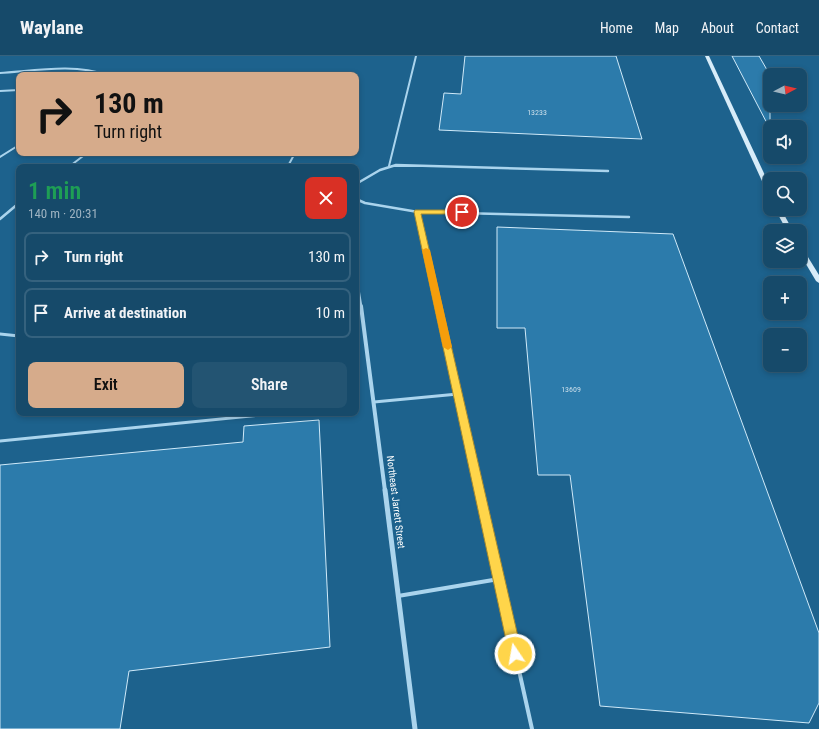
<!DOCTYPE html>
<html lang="en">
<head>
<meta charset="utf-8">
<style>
  :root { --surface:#164a6a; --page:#235472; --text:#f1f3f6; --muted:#9eb3c1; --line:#35627e; --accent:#d6ab8b }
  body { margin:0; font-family:"Roboto Condensed",sans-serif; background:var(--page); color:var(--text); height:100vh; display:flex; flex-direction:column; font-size:15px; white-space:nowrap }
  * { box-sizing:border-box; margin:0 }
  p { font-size:13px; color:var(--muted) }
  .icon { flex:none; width:22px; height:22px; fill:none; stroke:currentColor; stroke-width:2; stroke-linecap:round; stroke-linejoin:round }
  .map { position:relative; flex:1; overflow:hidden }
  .sheet { position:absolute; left:16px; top:108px; width:343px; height:252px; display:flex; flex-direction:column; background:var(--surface); border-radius:8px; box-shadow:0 2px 6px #0003,0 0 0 1px var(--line) }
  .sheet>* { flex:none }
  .hud { position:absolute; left:16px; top:16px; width:343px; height:84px; border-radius:8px; box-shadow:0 2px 6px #0003,0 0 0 1px var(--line); background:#d6ab8b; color:#111; overflow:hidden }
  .needle { width:26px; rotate:83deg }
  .tools { position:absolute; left:763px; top:12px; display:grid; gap:8px }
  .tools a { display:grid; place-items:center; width:44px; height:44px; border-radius:8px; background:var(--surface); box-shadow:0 2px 6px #0003,0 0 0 1px var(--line); font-size:20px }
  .pin { position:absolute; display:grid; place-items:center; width:34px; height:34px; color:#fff; margin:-17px; border:2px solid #fff; border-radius:50%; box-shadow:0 1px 4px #0007 }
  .me { position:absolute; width:44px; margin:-22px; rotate:348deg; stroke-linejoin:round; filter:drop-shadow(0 0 3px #0008) }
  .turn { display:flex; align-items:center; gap:14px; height:84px; padding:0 12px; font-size:18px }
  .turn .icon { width:52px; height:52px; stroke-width:2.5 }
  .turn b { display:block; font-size:28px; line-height:34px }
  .round { display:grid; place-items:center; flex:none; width:42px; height:42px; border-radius:8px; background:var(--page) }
  .head { display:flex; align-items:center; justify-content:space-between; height:68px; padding:0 12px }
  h1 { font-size:24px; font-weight:600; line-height:30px; color:#1e9e55 }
  .primary-button { display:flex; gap:8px; margin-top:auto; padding:8px 12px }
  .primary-button a { flex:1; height:46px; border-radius:8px; background:var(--accent); color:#111; font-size:16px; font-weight:600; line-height:46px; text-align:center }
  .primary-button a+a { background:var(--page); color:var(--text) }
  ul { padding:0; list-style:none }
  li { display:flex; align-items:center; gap:12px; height:50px; margin:0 8px 6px; padding:0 4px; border:2px solid var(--line); border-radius:8px }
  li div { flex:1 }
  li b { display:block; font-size:15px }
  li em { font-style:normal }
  header { display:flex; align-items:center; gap:24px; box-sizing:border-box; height:56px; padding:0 20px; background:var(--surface); border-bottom:1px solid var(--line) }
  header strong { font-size:19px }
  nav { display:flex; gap:22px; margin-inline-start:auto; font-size:14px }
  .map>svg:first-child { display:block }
  .building { fill:#2c7bab; stroke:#d0eaf9 }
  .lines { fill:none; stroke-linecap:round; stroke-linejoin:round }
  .service-far3 { stroke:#aad4ed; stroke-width:2 }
  .service-far2 { stroke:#aad4ed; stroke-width:2.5 }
  .service-far1 { stroke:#aad4ed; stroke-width:3 }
  .service { stroke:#aad4ed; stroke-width:4 }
  .minor-far2 { stroke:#aad4ed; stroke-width:3 }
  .minor-far1 { stroke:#aad4ed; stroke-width:4 }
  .minor { stroke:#aad4ed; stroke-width:5 }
  .secondary { fill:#d7ecf9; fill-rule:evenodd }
  .route { fill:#ffd54a; stroke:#a68a30 }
  .slow { fill:#f59e0b }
  .labels { text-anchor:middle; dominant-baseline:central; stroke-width:4; stroke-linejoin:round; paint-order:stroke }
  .number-label { font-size:8px; fill:#cadeea }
  .street-label { font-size:10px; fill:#fff; stroke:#1d628d }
</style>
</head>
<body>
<header>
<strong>Waylane</strong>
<nav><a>Home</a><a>Map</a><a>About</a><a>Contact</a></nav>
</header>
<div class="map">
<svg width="819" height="673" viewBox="0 0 819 673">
  <rect width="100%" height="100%" fill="#1d628d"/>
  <g class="building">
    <path d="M465 0H616L642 83 439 74 444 37 461 38Z"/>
    <path d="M732 0H759L770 19V73Z"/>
    <path d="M497 171 673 178 819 577V647L809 667 600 650 570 419H538L525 272H497Z"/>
    <path d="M319 364 330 591 129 615 120 673H0V409L243 386 244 370Z"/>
  </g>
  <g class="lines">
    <g class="service-far3">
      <path d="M0 17C32 15 76 7 106 19"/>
      <path d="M209 19H261"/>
      <path d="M0 35 19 34"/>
      <path d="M0 101 19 89"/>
      <path d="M70 110 87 97"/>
      <path d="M288 110 295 97"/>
      <path d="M389 110 416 0"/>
      <path d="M392 110H421"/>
    </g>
    <g class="service-far2">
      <path d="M68 111 71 109"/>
      <path d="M287 111 288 109"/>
      <path d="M356 128 380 114 396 109 608 115"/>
      <path d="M356 143 365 147 418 156 629 161"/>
      <path d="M418 156 439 251"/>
      <path d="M0 163 19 147"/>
    </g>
    <g class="service-far1">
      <path d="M439 250 480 435"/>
      <path d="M0 278 19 280"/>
      <path d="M374 346 458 338"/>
      <path d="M0 385 280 357"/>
    </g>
    <g class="service">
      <path d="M479 434 532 673"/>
      <path d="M398 540 499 523"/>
    </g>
    <path class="minor-far2" d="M356 221 361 251"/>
    <path class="minor-far1" d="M361 250 385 435"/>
    <path class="minor" d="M385 434 415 673"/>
    <g class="secondary">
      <path d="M705 0H709L770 130V138L767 136Z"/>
      <path d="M775 153H781L793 175H787Z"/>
      <path d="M800 191 803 193 819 219V227L816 225 800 198Z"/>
    </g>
  </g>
  <path class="route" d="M415 154H462L466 156 462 158H421L522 598 520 602 515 604 511 602 509 598 414 156Z"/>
  <path class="slow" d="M426 192 430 194 452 291 448 294 443 291 422 194Z"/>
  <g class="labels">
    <g class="number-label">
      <text x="537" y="56">13233</text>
      <text x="571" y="333">13609</text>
    </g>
    <g class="street-label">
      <text transform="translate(396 446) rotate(83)">Northeast Jarrett Street</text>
    </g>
  </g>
</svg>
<div class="tools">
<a><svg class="needle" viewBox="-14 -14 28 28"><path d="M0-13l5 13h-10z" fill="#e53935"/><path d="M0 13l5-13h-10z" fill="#9eb3c1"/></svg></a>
<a><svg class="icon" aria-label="sound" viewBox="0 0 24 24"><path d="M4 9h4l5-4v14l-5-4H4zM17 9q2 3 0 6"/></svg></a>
<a><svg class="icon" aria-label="search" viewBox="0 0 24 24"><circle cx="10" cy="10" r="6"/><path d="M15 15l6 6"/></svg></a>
<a><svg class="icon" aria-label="layers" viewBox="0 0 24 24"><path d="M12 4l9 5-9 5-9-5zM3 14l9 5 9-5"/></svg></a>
<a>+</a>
<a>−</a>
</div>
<div class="pin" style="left:462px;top:156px;background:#d93025"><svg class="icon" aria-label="arrive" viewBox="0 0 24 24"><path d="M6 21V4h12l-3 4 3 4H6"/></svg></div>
<svg class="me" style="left:515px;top:598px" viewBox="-20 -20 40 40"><circle r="17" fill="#ffd54a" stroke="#fff" stroke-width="3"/><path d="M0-11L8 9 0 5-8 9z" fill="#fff"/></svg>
<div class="hud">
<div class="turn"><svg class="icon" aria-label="right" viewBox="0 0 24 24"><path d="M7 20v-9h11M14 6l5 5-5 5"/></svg><div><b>130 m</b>Turn right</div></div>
</div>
<section class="sheet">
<div class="head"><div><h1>1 min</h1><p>140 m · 20:31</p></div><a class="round" style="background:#d93025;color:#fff"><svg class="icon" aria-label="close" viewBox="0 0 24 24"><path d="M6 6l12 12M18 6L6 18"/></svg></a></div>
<ul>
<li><svg class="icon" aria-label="right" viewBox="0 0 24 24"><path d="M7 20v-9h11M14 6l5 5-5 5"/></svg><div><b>Turn right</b></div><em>130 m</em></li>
<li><svg class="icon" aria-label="arrive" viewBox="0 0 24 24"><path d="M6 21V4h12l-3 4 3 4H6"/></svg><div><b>Arrive at destination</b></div><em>10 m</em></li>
</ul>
<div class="primary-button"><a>Exit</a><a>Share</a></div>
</section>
</div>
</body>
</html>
